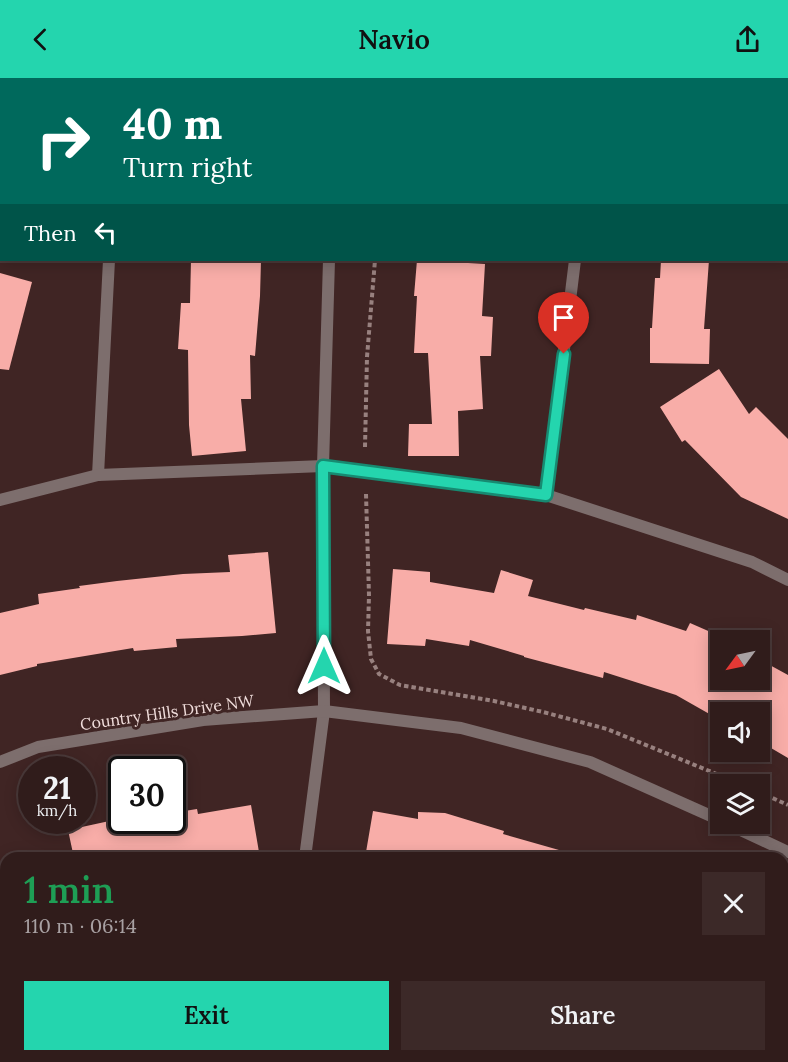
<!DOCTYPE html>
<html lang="en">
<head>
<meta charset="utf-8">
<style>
  :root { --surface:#301c1b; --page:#3c2928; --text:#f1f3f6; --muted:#a8a1a3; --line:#4b3a3a; --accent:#24d5ae }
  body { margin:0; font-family:Lora,serif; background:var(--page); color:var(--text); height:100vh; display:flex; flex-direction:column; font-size:22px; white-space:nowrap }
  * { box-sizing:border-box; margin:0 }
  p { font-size:20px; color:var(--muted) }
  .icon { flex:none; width:33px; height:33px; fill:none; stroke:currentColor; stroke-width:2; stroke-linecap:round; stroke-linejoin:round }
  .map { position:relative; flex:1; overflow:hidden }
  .side { position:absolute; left:0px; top:774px; width:789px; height:210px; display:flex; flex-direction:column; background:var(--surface); border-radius:18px 18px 0 0; box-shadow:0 3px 15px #0003,0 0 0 2px var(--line) }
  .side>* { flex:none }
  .guide { position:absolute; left:0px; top:0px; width:789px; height:183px; box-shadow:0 3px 15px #0003,0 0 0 2px var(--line); background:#00695c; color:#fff; overflow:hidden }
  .needle { width:39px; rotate:237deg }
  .tools { position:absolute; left:710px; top:552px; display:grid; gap:12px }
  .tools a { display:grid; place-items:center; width:60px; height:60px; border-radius:0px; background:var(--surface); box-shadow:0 3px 15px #0003,0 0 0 2px var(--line); font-size:30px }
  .speed { position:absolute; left:18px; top:678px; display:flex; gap:12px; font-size:30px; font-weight:700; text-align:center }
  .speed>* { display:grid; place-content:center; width:78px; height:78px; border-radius:50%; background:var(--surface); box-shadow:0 3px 15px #0003,0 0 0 2px var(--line); line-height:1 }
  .speed small { font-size:15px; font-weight:400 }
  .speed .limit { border:3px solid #111; border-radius:9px; background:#fff; color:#111 }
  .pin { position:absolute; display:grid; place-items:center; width:51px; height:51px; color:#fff; margin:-62px -26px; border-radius:50% 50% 50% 0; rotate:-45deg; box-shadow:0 0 6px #0007 }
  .pin .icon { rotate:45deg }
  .me { position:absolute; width:66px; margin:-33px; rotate:0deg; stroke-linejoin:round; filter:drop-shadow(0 0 4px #0008) }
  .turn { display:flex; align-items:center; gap:21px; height:126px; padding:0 24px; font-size:27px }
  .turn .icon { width:78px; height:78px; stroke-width:2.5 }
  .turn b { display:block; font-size:42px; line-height:51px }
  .then { display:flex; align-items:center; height:57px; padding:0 24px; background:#0003; gap:12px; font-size:22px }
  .round { display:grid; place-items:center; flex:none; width:63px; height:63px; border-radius:0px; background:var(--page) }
  .summary { display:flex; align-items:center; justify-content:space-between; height:102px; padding:0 24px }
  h1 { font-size:36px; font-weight:600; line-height:45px; color:#1e9e55 }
  .primary-button { display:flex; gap:12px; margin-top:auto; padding:12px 24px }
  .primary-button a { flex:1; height:69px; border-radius:0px; background:var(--accent); color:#111; font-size:24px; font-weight:600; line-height:69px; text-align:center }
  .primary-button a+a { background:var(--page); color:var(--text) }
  header { display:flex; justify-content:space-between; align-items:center; height:78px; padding:0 24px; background:var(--accent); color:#111; font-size:27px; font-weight:600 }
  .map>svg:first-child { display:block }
  .building { fill:#f8ada8 }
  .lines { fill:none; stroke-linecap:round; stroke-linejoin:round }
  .path { stroke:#98817f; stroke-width:4; stroke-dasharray:4.5 3; stroke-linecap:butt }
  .service { stroke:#7d6e6d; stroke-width:12 }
  .minor { stroke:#7d6e6d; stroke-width:12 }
  .tertiary { stroke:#7d6e6d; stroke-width:12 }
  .route-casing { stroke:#178a71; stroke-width:15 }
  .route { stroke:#24d5ae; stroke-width:10 }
  .labels { text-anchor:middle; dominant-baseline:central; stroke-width:6; stroke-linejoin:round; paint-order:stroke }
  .street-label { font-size:16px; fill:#f0dddb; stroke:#402524 }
</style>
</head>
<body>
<header><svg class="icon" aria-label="back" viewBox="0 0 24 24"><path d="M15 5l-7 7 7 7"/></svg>Navio<svg class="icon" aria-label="share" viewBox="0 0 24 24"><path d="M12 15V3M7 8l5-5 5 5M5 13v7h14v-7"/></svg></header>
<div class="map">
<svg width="788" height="984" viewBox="0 0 788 984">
  <rect width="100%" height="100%" fill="#402524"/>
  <g class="building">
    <path d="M191 182H261L260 218 255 278 250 277 251 321H241L246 373 192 378 189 347 188 272 178 271 181 225H190Z"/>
    <path d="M417 182 485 186 482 238 493 239 491 278H480L483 331 458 333 459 378H408L409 346H432L428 275H414L417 218H414Z"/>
    <path d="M661 182H709L704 251H710L709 286 650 285V250H652L655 200H660Z"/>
    <path d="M0 195 32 204 9 292 0 291Z"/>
    <path d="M719 291 749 336 756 329 788 361V441L741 419 685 362 682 364 660 329Z"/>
    <path d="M268 474 276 555 242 558 176 561 177 569 134 573 133 570 37 586V588L0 597V535L39 526 38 516 80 510 79 508 117 503 183 496 230 494 228 477Z"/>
    <path d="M393 491 430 494V504L494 515 501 492 533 502 528 518 584 532 585 530 636 542 637 537 686 553 690 545 722 559 728 562H720V602H759V581L788 597V680L759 663V634H720V642L676 617 604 594 603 600 524 579V578L470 562 469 568 426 561 425 568 387 566Z"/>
    <path d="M251 727 260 780H74L68 752 114 742H172V735L197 731 198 736Z"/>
    <path d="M373 733 418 741V734L445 735 504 753 503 756 559 772 558 780H365Z"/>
  </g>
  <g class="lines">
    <g class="path">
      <path d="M395 2V0"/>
      <path d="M365 369 367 279 375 182"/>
      <path d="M366 416 369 517 368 553 371 581 379 596 400 607 494 623 543 634 607 651 741 706"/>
      <path d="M759 714 788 727"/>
    </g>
    <g class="service">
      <path d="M119 2V0"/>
      <path d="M597 2 598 0"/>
      <path d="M98 397 109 182"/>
      <path d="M546 417 575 182"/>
      <path d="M0 422 98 397 323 388 546 417 752 484 788 502"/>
      <path d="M0 945 6 942"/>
      <path d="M634 978 648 984"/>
      <path d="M504 984 506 978"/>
    </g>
    <g class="minor">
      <path d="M351 2V0"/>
      <path d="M305 780 324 633 323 388 329 182"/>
      <path d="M783 915 788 905"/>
      <path d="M266 984 268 978"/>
      <path d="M750 984 752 978"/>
    </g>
    <g class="tertiary">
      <path d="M0 684 38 669 203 642 324 633 461 650 590 684 720 742"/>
      <path d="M728 746 788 774"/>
    </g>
  </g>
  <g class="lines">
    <g class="route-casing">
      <path id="route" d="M324 588 323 388 546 417 564 276"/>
    </g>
    <use href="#route" class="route"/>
  </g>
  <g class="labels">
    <g class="street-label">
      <text transform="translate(167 634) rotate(-8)">Country Hills Drive NW</text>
    </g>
  </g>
</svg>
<div class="tools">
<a><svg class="needle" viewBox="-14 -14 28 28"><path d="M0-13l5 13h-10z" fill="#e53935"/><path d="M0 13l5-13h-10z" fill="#a8a1a3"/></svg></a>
<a><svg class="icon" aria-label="sound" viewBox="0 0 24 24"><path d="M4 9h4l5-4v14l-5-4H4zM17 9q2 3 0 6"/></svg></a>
<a><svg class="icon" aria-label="layers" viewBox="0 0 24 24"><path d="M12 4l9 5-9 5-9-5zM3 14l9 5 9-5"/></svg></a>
</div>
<div class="speed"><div>21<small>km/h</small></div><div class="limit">30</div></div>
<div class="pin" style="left:564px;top:276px;background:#d93025"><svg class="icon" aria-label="arrive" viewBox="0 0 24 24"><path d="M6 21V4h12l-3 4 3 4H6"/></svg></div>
<svg class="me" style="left:324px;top:588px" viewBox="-20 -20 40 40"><path d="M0-17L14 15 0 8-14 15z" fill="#24d5ae" stroke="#fff" stroke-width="4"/></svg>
<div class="guide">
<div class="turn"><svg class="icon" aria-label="right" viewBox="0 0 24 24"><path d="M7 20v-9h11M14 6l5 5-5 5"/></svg><div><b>40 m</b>Turn right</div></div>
<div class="then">Then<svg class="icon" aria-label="left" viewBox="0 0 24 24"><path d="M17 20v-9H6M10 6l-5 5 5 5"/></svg></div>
</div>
<section class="side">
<div class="summary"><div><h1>1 min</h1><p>110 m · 06:14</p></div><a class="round"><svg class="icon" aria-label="close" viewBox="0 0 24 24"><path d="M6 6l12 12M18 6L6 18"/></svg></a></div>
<div class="primary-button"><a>Exit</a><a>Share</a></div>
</section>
</div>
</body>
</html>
